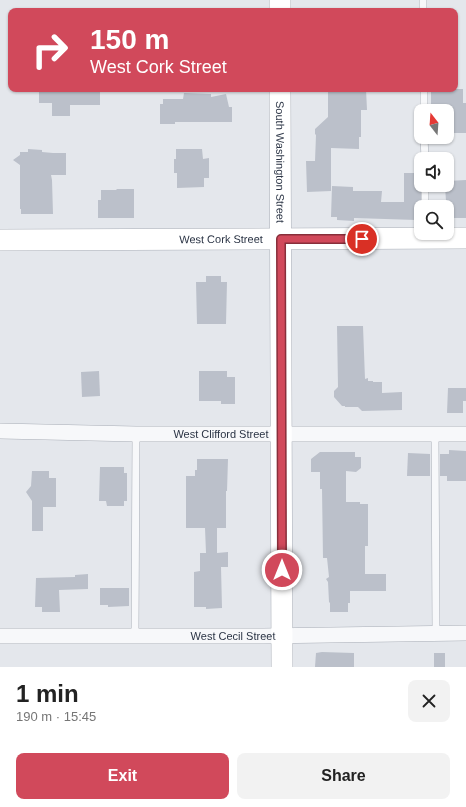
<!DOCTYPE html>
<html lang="en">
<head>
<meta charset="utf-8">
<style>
  :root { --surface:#fff; --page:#f2f2f2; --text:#222; --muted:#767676; --accent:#d1495b }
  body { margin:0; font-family:Arial,sans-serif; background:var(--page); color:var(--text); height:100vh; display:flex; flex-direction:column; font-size:15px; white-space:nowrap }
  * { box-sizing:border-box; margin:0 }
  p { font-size:13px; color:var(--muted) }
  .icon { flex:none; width:22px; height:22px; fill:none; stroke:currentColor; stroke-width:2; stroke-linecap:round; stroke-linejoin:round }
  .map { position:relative; height:667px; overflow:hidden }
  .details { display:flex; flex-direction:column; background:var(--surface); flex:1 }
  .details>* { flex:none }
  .hud { position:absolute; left:8px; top:8px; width:450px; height:84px; border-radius:8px; box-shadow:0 1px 3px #0004; background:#d1495b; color:#fff; overflow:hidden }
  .needle { width:26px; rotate:343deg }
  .fabs { position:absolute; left:414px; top:104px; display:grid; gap:8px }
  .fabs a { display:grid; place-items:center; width:40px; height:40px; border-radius:8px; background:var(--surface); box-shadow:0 1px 3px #0004; font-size:20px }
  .pin { position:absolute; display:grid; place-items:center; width:34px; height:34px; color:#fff; margin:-17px; border:2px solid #fff; border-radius:50%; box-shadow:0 1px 4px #0007 }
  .me { position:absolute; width:44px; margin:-22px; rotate:0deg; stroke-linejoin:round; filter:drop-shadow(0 0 3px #0008) }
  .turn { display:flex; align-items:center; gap:14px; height:84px; padding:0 16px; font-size:18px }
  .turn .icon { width:52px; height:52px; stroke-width:2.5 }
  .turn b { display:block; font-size:28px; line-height:34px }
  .round { display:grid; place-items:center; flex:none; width:42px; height:42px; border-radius:8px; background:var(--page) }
  .head { display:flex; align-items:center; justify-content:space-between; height:68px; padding:0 16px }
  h1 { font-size:24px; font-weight:800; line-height:30px }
  .primary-button { display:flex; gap:8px; margin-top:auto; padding:8px 16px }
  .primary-button a { flex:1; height:46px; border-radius:8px; background:var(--accent); color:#fff; font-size:16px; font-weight:800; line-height:46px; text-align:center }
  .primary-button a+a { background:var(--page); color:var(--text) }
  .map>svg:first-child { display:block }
  .building { fill:#bbc0ca }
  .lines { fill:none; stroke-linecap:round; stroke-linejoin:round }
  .lane-casing { stroke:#a9aeb7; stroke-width:8 }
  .street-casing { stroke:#a9aeb7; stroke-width:16 }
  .secondary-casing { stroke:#a9aeb7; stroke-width:22 }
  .lane { stroke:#f7f8fa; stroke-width:7 }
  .street { stroke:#f7f8fa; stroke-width:15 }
  .secondary { stroke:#fff; stroke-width:21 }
  .route-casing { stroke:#882f3b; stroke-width:10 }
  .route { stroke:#d1495b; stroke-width:7 }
  .labels { text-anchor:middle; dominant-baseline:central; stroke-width:3; stroke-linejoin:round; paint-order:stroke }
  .street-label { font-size:11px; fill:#2b3445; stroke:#f4f6f9 }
</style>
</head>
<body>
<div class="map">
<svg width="466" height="667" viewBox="0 0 466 667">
  <rect width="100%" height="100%" fill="#e4e7ec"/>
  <g class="building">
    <path d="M39 89H77L78 91 100 92V105H70V116H52V103H39Z"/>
    <path d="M328 89H366L367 110H361V137H359V149L331 148V191L307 192 306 161H315L316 135 315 134V129L328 117Z"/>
    <path d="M431 89H463V103H466V133H447V111H431Z"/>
    <path d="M184 93 211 94V97L226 94 229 107H232V122H175V124H160V104H163V99H183Z"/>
    <path d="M28 149 42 150V152L53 153H66V175H51L52 180 53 214H21V209H20V165L13 160 20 155V152H28Z"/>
    <path d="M176 149H202L203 159 209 158V178H204V187L177 188V173H174V159H176Z"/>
    <path d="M404 173H421V217L416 216V220L354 218V221L337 220V217H331L332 186 353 187V191H382L381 202H404Z"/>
    <path d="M466 180V218H447L445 185H447V181Z"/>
    <path d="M117 189H134V218H98V200H101V190H116Z"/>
    <path d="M206 276H221V282H227L226 324H197L196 282H206Z"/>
    <path d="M337 326H363L365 379 368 378V381H373V382H382V393L402 392V410L362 411 358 407H345V406H342L334 397V391L338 387Z"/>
    <path d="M99 371 100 396 82 397 81 372Z"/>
    <path d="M199 371H227V377H235V404H221V401H199Z"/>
    <path d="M448 388H466V401H463V413H447Z"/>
    <path d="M449 450 466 451V481H447V476H440V454H449Z"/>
    <path d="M320 452H355V457H361V468L356 472 346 471V502H360V504H368V546H365V574H386V591H350V603H348V612H330V603L329 602 328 582 326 579 329 577 327 558H323L322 489H320V472H311V459Z"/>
    <path d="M408 453 430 454V476H407Z"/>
    <path d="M197 459H228L227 491H226V528H217V553L228 552V567H221L222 608 206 609V607H194V572L200 571V553H206L205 528H186V476H195V470H197Z"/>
    <path d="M100 467H124V473H127V501H124V506H107L106 501H99Z"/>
    <path d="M32 471H49V478H56V507H43V531H32V501L26 492 31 486Z"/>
    <path d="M88 574V589L59 590 60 612H42V607H35L36 578 75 577V575Z"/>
    <path d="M100 588H129V606L108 607V605H100Z"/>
    <path d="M322 652 354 653V667H315L316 653Z"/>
    <rect x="434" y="653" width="11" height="14"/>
  </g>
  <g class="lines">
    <g class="lane-casing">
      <g id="lane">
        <path d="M423 0V11"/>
        <path d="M424 89V111"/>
        <path d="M424 137 425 159"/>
        <path d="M425 185V207"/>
        <path d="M435 434 436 633"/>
        <path d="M135 635 136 434"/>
      </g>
    </g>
    <g class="street-casing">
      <g id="street">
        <path id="s1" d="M0 431 136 434H466"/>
        <path id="s2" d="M0 636H263L466 633"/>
      </g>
    </g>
    <g class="secondary-casing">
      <g id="secondary">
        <path d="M280 0V11"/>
        <path id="s3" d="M280 89 282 667"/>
        <path id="s4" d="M0 240 466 238"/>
      </g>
    </g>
    <use href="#lane" class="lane"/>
    <use href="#street" class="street"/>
    <use href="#secondary" class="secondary"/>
  </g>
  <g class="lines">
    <g class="route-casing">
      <path id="route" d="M282 570 281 239H362"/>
    </g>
    <use href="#route" class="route"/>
  </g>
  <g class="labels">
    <g class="street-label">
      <text stroke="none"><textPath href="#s3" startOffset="73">South Washington Street</textPath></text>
      <text stroke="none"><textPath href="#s4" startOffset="221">West Cork Street</textPath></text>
      <text stroke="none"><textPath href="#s1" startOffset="221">West Clifford Street</textPath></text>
      <text stroke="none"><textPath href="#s2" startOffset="233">West Cecil Street</textPath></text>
    </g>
  </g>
</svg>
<div class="fabs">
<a><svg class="needle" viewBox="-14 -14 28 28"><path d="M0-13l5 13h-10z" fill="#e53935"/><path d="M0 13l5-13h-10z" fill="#767676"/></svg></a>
<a><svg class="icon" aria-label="sound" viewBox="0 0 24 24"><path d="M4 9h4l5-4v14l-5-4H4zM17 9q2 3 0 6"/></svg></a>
<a><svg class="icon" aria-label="search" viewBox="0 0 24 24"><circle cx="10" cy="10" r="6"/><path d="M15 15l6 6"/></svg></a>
</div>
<div class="pin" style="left:362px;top:239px;background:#d93025"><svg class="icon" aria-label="arrive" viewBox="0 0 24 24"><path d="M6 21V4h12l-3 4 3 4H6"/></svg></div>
<svg class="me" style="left:282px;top:570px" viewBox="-20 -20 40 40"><circle r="17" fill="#d1495b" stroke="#fff" stroke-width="3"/><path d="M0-11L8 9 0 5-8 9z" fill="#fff"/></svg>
<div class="hud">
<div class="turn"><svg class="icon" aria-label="right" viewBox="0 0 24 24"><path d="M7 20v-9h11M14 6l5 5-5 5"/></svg><div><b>150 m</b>West Cork Street</div></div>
</div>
</div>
<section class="details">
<div class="head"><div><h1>1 min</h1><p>190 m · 15:45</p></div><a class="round"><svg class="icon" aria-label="close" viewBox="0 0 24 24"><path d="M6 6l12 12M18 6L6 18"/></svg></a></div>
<div class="primary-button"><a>Exit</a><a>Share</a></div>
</section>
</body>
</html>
